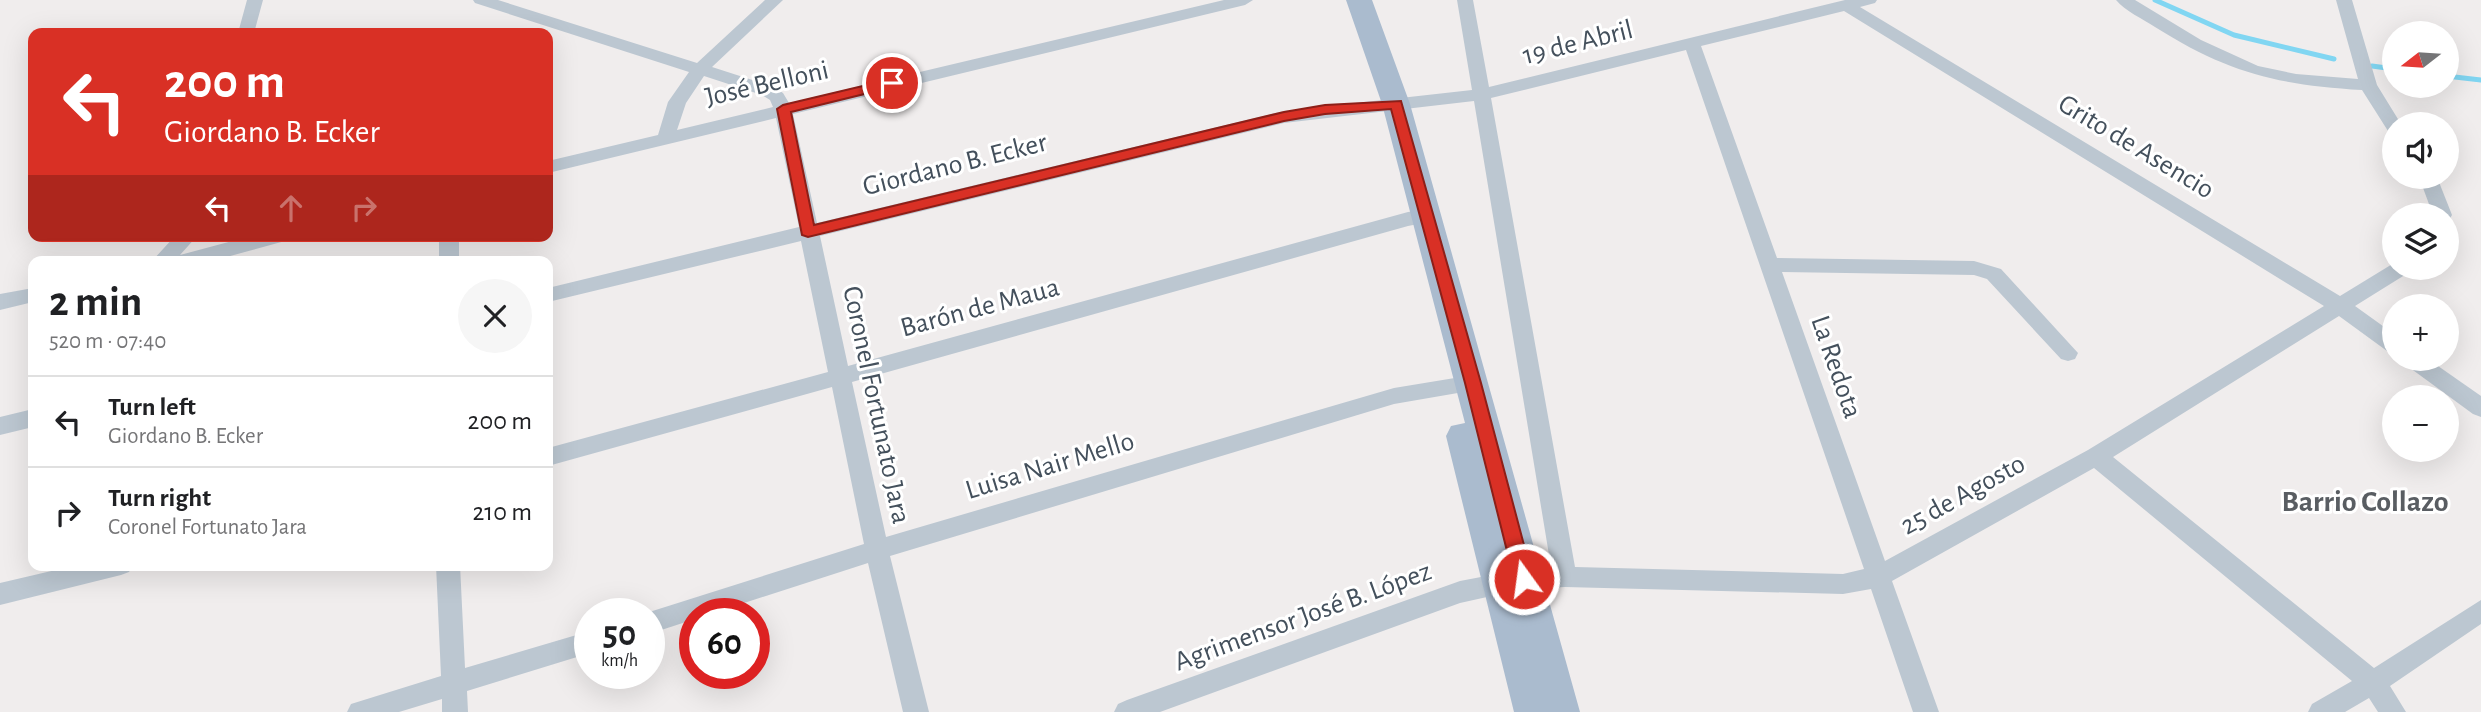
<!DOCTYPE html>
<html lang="en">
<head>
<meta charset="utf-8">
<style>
  :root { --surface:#fff; --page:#f6f6f6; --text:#202124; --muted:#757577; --line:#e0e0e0 }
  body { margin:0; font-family:"Alegreya Sans",sans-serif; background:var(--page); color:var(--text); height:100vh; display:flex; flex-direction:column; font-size:26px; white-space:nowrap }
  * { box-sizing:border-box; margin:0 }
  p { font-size:23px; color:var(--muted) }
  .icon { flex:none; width:38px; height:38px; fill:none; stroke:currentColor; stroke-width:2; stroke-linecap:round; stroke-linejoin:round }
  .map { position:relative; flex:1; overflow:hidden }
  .drawer { position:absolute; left:28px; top:256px; width:525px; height:315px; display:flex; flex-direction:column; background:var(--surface); border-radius:14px; box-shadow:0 7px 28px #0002 }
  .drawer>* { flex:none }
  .top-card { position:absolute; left:28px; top:28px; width:525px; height:214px; border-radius:14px; box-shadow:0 7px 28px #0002; background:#d93025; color:#fff; overflow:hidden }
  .needle { width:46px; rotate:253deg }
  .tools { position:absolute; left:2382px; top:21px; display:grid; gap:14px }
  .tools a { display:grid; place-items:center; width:77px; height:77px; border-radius:50%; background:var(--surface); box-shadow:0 7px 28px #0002; font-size:35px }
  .speed { position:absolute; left:574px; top:598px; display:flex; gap:14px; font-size:35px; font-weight:700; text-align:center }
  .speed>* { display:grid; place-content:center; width:91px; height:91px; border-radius:50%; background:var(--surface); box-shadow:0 7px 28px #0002; line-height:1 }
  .speed small { font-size:18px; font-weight:400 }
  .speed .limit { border:10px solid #d22; background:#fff; color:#111 }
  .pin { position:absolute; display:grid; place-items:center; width:60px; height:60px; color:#fff; margin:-30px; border:4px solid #fff; border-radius:50%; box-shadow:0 2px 7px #0007 }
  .me { position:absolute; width:77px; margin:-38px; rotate:346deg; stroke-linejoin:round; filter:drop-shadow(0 0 5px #0008) }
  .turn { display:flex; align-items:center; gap:24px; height:147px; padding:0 21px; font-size:32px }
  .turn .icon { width:91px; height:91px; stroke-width:2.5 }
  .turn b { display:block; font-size:49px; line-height:60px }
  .lanes { display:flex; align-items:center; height:66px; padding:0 21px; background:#0003; justify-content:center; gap:35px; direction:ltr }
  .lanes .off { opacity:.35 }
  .round { display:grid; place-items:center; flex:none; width:74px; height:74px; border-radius:37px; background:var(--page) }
  .summary { display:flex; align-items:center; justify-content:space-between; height:119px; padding:0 21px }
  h1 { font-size:42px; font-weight:700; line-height:52px }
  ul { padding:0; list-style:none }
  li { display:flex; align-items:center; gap:21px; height:91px; padding:0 21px; border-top:2px solid var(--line) }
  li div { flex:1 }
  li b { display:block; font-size:26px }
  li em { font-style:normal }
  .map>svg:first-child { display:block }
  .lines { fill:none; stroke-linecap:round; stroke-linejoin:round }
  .stream { stroke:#81d6f2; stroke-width:5 }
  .street { fill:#bcc7d1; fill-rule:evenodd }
  .primary { fill:#aabbce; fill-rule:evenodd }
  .route { fill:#d93025; stroke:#8d1f18; stroke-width:2 }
  .labels { text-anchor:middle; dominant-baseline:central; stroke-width:6; stroke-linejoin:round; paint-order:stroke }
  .street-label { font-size:28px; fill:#44505c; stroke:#fff }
  .neighbourhood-label { font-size:30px; font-weight:bold; fill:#595d62; stroke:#fff }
</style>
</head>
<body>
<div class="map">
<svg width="2481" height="712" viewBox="0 0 2481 712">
  <rect width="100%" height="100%" fill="#f0eded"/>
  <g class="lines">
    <g class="stream">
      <path d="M2155 0 2234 35 2334 59"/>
      <path d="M2372 66 2394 69"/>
      <path d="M2446 76 2481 80"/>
    </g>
    <g class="street">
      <path d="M247 0H263L254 33H238Z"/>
      <path d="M473 0H498L697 63 765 0H783L712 67 774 87 783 93 789 103 1224 0H1253L1245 5 793 114 817 223 1284 111 1472 90 1457 0H1473L1489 87 1845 0H1877L1875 3 1860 7 2340 296 2394 263V268H2411L2408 273 2355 306 2394 334V353L2387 351 2339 316 2113 457 2374 668 2481 600V624L2390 686 2406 712H2378L2369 698 2345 712H2308L2312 704 2352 681 2094 468 1892 581 1939 712H1913L1871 589 1843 594 1565 587 1523 589 1460 603 1160 712H1114L1118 704 1127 700 1460 581 1523 569 1551 567 1474 101 1284 123 820 236 848 366 1408 212 1427 209 1434 211 1437 216 1434 221 1408 226 852 382 886 537 1394 388 1473 375 1481 377 1484 383 1481 389 1394 404 890 556 929 712H903L868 563 710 614H695V619L649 634V614H643L864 544 832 387 548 466V448L828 372 801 241 548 302V288L799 227 776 118 548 173V161L658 135 668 102 689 72 475 3ZM1844 11 2324 306 2088 450 1885 561 1782 272 1974 275 1987 279 2061 359 2068 361 2075 359 2078 353 2001 269 1974 261 1777 258 1701 46ZM1686 50 1864 569 1843 574 1575 567 1491 98ZM704 76 762 95 770 100 773 107 677 130 686 103Z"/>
      <path d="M2116 0H2135L2201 40 2258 66 2296 74 2358 79 2336 0H2352L2377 85 2401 124H2394V133L2388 131 2362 90C2278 85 2228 73 2155 27 2143 19 2125 11 2116 0Z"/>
      <path d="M2419 177H2437L2452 215 2449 220H2446V215H2433Z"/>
      <path d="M175 236H197L180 255 251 236H288L285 241 212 261H152Z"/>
      <rect x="439" y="236" width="20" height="25"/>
      <path d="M33 288V302L0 310V294Z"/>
      <path d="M2402 359H2428L2481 396V417L2473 414 2406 365Z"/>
      <path d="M33 409V427L0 435V417Z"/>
      <path d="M77 565H133L129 572 121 575 0 605V583Z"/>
      <path d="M436 565H460L465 668 590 631V653L467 691 468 712H442V699L399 712H347L351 704 441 676Z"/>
    </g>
    <path class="primary" d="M1346 0H1372L1410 104 1580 712H1514L1446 436 1451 426 1465 423 1382 104Z"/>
  </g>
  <path class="route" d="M892 79 899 83 897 86 791 112 814 225 1284 112 1325 105 1401 101 1481 383 1533 579 1530 584 1524 586 1517 584 1514 579 1465 383 1391 109 1325 114 1284 121 808 237 802 235 777 109 783 105Z"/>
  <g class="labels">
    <g class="street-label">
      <text transform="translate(1578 43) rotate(-14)">19 de Abril</text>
      <text transform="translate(767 84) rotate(-13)">José Belloni</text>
      <text transform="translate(2136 147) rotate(31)">Grito de Asencio</text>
      <text transform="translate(955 165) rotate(-14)">Giordano B. Ecker</text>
      <text transform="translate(980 308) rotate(-15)">Barón de Maua</text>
      <text transform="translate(1836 367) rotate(71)">La Redota</text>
      <text transform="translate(876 405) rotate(78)">Coronel Fortunato Jara</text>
      <text transform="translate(1050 466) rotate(-17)">Luisa Nair Mello</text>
      <text transform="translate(1963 495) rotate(-29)">25 de Agosto</text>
      <text transform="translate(1303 617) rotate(-20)">Agrimensor José B. López</text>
    </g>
    <g class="neighbourhood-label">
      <text x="2365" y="502">Barrio Collazo</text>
    </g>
  </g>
</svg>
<div class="tools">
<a><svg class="needle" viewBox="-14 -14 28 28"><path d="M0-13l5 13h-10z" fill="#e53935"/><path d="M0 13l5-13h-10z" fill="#757577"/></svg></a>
<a><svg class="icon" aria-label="sound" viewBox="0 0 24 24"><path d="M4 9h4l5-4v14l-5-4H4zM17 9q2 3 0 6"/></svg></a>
<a><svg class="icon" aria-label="layers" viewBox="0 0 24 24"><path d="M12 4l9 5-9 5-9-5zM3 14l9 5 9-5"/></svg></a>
<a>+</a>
<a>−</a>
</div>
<div class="speed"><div>50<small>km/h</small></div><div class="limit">60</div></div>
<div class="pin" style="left:892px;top:83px;background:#d93025"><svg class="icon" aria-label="arrive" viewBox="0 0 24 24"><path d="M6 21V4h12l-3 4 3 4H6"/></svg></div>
<svg class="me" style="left:1524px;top:579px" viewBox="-20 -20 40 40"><circle r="17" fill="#d93025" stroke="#fff" stroke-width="3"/><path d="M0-11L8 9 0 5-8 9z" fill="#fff"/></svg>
<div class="top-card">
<div class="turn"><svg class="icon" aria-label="left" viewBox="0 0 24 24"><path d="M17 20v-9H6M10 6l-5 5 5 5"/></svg><div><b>200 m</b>Giordano B. Ecker</div></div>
<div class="lanes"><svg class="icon" aria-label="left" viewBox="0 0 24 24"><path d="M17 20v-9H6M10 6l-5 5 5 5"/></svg><svg class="icon off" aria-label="ahead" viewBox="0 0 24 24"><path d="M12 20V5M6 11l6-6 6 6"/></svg><svg class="icon off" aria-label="right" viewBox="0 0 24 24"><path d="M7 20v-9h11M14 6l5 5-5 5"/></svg></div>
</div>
<section class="drawer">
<div class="summary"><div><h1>2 min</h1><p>520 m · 07:40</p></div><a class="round"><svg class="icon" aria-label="close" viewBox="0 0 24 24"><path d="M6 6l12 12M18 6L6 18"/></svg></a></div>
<ul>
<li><svg class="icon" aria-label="left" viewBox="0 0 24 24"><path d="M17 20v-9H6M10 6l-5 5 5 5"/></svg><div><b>Turn left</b><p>Giordano B. Ecker</p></div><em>200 m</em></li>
<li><svg class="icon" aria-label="right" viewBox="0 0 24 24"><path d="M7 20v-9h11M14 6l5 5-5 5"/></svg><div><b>Turn right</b><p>Coronel Fortunato Jara</p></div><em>210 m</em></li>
</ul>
</section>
</div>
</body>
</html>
